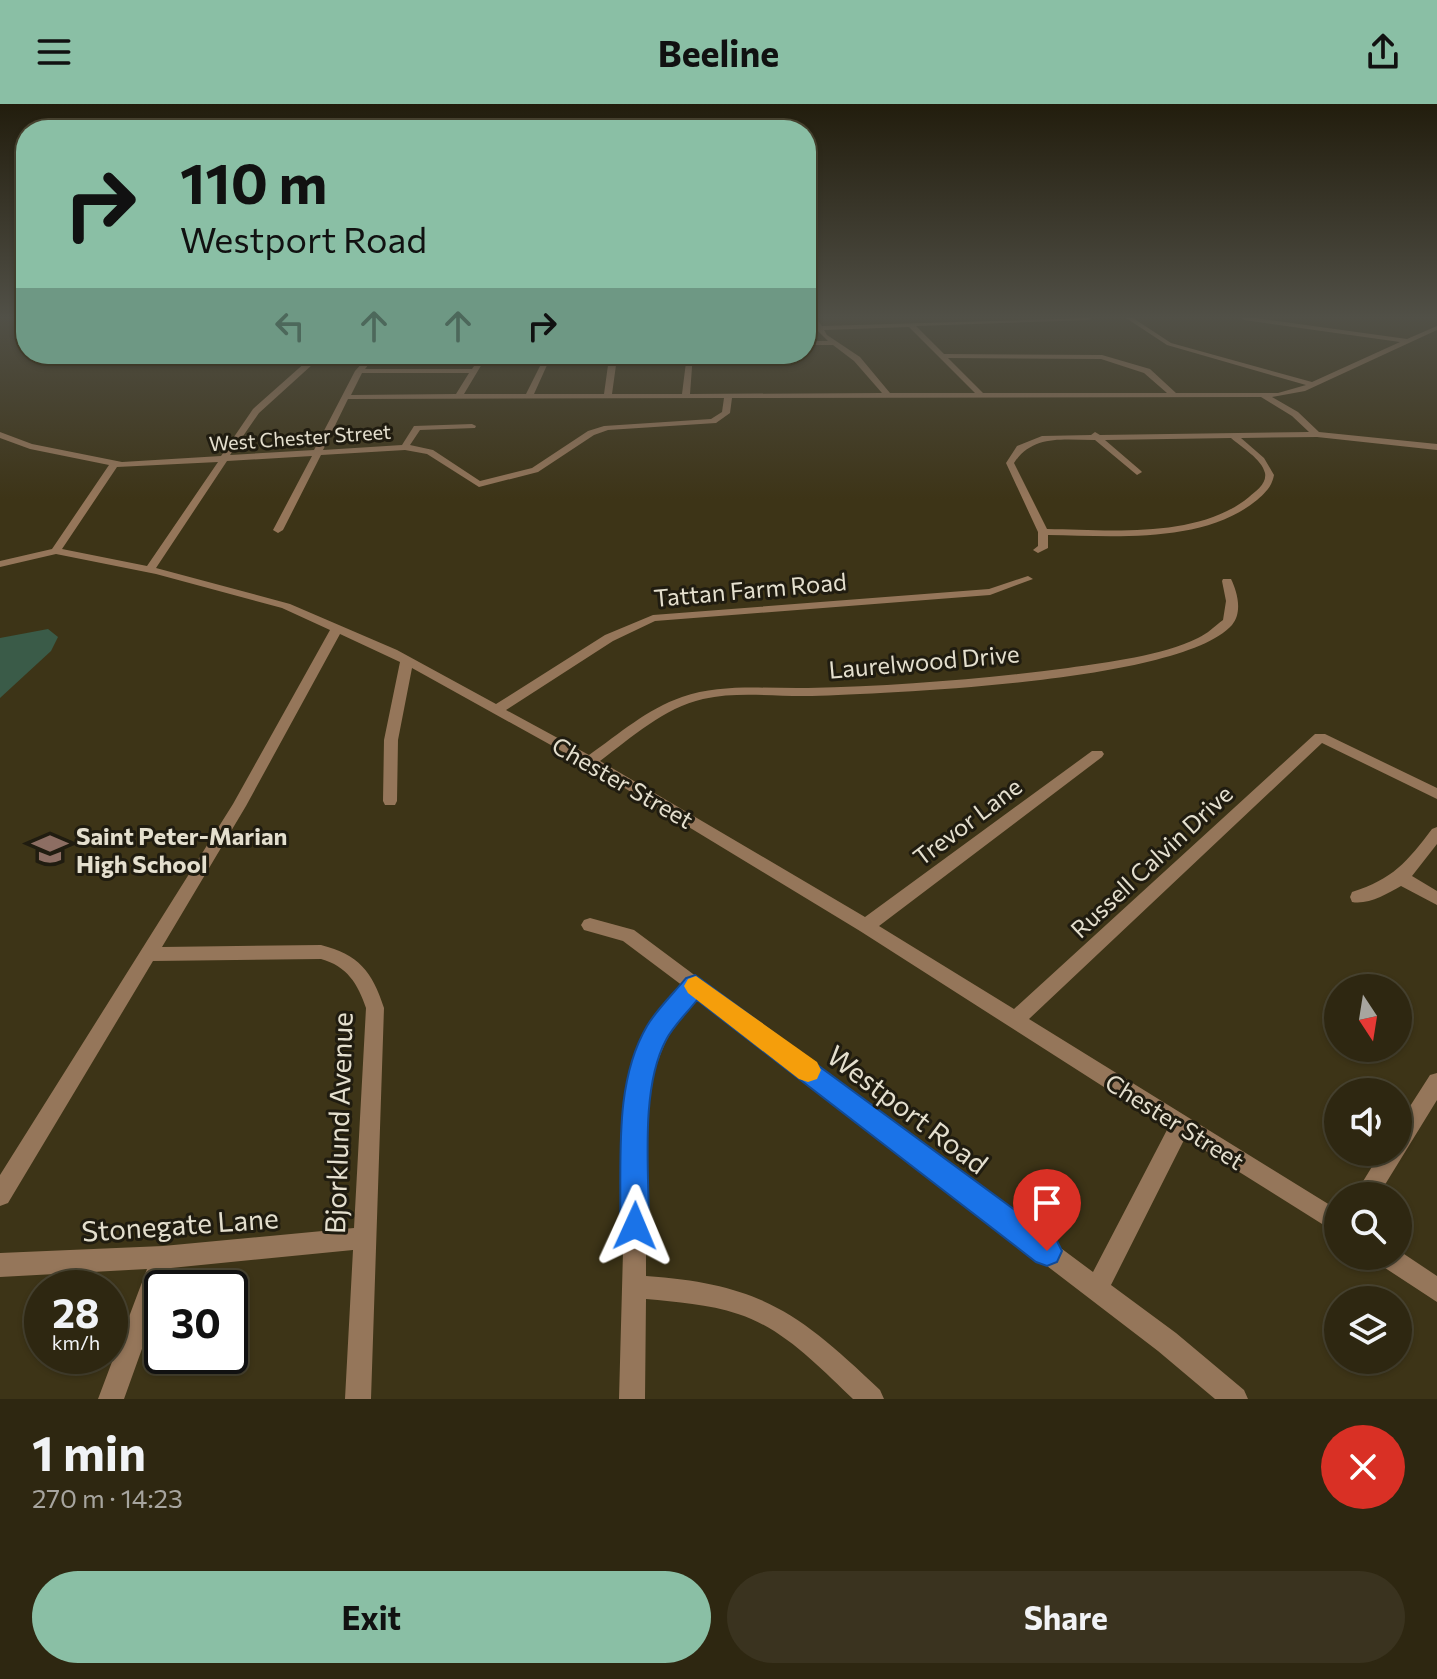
<!DOCTYPE html>
<html lang="en">
<head>
<meta charset="utf-8">
<style>
  :root { --surface:#2e2711; --page:#3a331f; --text:#f1f3f6; --muted:#a7a59f; --line:#494431; --accent:#8abfa5 }
  body { margin:0; font-family:Commissioner,sans-serif; background:var(--page); color:var(--text); height:100vh; display:flex; flex-direction:column; font-size:30px; white-space:nowrap }
  * { box-sizing:border-box; margin:0 }
  p { font-size:26px; color:var(--muted) }
  .icon { flex:none; width:44px; height:44px; fill:none; stroke:currentColor; stroke-width:2; stroke-linecap:round; stroke-linejoin:round }
  .map { position:relative; height:1295px; overflow:hidden }
  .details { display:flex; flex-direction:column; background:var(--surface); flex:1 }
  .details>* { flex:none }
  .top-card { position:absolute; left:16px; top:16px; width:800px; height:244px; border-radius:32px; box-shadow:0 2px 6px #0004,0 0 0 2px var(--line); background:#8abfa5; color:#111; overflow:hidden }
  .needle { width:52px; rotate:168deg }
  .fabs { position:absolute; left:1324px; top:870px; display:grid; gap:16px }
  .fabs a { display:grid; place-items:center; width:88px; height:88px; border-radius:50%; background:var(--surface); box-shadow:0 2px 6px #0004,0 0 0 2px var(--line); font-size:40px }
  .speed { position:absolute; left:24px; top:1166px; display:flex; gap:16px; font-size:40px; font-weight:700; text-align:center }
  .speed>* { display:grid; place-content:center; width:104px; height:104px; border-radius:50%; background:var(--surface); box-shadow:0 2px 6px #0004,0 0 0 2px var(--line); line-height:1 }
  .speed small { font-size:20px; font-weight:400 }
  .speed .limit { border:4px solid #111; border-radius:12px; background:#fff; color:#111 }
  .pin { position:absolute; display:grid; place-items:center; width:68px; height:68px; color:#fff; margin:-82px -34px; border-radius:50% 50% 50% 0; rotate:-45deg; box-shadow:0 0 8px #0007 }
  .pin .icon { rotate:45deg }
  .me { position:absolute; width:88px; margin:-44px; rotate:1deg; stroke-linejoin:round; filter:drop-shadow(0 0 6px #0008) }
  .turn { display:flex; align-items:center; gap:28px; height:168px; padding:0 32px; font-size:36px }
  .turn .icon { width:104px; height:104px; stroke-width:2.5 }
  .turn b { display:block; font-size:56px; line-height:68px }
  .lanes { display:flex; align-items:center; height:76px; padding:0 32px; background:#0003; justify-content:center; gap:40px; direction:ltr }
  .lanes .off { opacity:.35 }
  .round { display:grid; place-items:center; flex:none; width:84px; height:84px; border-radius:42px; background:var(--page) }
  .summary { display:flex; align-items:center; justify-content:space-between; height:136px; padding:0 32px }
  h1 { font-size:48px; font-weight:700; line-height:60px }
  .button { display:flex; gap:16px; margin-top:auto; padding:16px 32px }
  .button a { flex:1; height:92px; border-radius:48px; background:var(--accent); color:#111; font-size:32px; font-weight:700; line-height:92px; text-align:center }
  .button a+a { background:var(--page); color:var(--text) }
  header { display:flex; justify-content:space-between; align-items:center; height:104px; padding:0 32px; background:var(--accent); color:#111; font-size:36px; font-weight:700 }
  .map>svg:first-child { display:block }
  .green { fill:#3a5b48 }
  .lines { fill:none; stroke-linecap:round; stroke-linejoin:round }
  .street { fill:#95765a; fill-rule:evenodd }
  .route { fill:#1a73e8; stroke:#114b97; stroke-width:2 }
  .slow { fill:#f59e0b }
  .labels { text-anchor:middle; dominant-baseline:central; stroke-width:6; stroke-linejoin:round; paint-order:stroke }
  .far-street-label { font-size:20px; fill:#e4dfce; stroke:#201c10 }
  .street-label { font-size:24px; fill:#e4dfce; stroke:#201c10 }
  .poi-label { font-size:24px; font-weight:bold; fill:#e4dfce; stroke:#201c10; text-anchor:start }
  .near-street-label { font-size:28px; fill:#e4dfce; stroke:#201c10 }
</style>
</head>
<body>
<header><svg class="icon" aria-label="menu" viewBox="0 0 24 24"><path d="M4 6h16M4 12h16M4 18h16"/></svg>Beeline<svg class="icon" aria-label="share" viewBox="0 0 24 24"><path d="M12 15V3M7 8l5-5 5 5M5 13v7h14v-7"/></svg></header>
<div class="map">
<svg width="1437" height="1295" viewBox="0 0 1437 1295">
  <rect width="100%" height="100%" fill="#3d3417"/>
  <path class="green" d="M48 525 58 533 51 547 0 594V534Z"/>
  <g class="lines">
    <g class="street">
      <path d="M810 214H816L822 222 1092 214 1089 216 916 222 944 250 1102 251 1150 265 1176 289H1278L1306 281 1167 241 1126 214H1133L1171 239 1312 278 1400 238 1244 216 1241 214H1255L1407 235 1437 222V226L1305 287 1272 293 1298 308 1319 328 1437 340V346L1317 333 1241 334 1264 354 1274 371C1272 382 1266 388 1257 396 1204 440 1114 432 1048 431V444L1038 449 1033 446 1038 442V428L1006 359 1017 342 1042 332 1091 331 1095 328 1100 331 1309 328 1292 312 1261 293 732 294 730 309 716 319 608 326 594 331 538 368 479 383 427 350 405 346 321 351 283 426 278 429 273 426 312 352 227 357 156 464 290 500 397 546 496 600 605 531 653 511 989 485 1028 472 1033 475 990 491 655 517 613 537 506 606 589 651C619 630 647 605 682 593 723 579 766 585 808 584 895 582 982 575 1068 564 1109 558 1161 552 1198 534 1207 530 1215 522 1223 516L1226 497 1222 477 1223 475H1231C1237 487 1243 508 1232 521 1181 578 894 589 812 592 776 593 739 587 703 595 664 604 632 633 600 657L865 813 1092 647H1102L1104 650 1102 653 879 822 1014 905 1315 630H1325L1437 684V695L1322 639 1029 915 1338 1106V1130L1185 1034 1111 1181 1176 1229 1244 1286 1248 1295H1215L1158 1247 696 893C647 950 647 995 647 1066 646 1102 646 1137 646 1172 761 1180 799 1209 880 1286L884 1295H853C819 1263 783 1224 738 1210 708 1200 677 1198 646 1195L645 1295H619L627 1001C637 956 652 917 683 882L623 837 584 826 581 821 584 816 590 814 634 826 1093 1168 1168 1024 860 827 585 660 412 564 398 636 397 697 395 701H385L383 697 384 636 400 558 340 530 246 702 162 843 321 841C359 851 372 867 384 904L371 1295H345L353 1146 171 1164 124 1295H98L147 1165 0 1173V1149L163 1142 354 1124 366 904C358 880 347 862 321 855L153 857 8 1099 0 1102V1071L233 700 330 526 282 504 156 470 56 450 0 463V457L52 445 109 361 30 345 0 334V328L32 340 122 358 221 352 253 305 307 257 310 250H316L313 260 259 309 230 351 314 346 355 267 370 250H377L365 265H472L482 250H488L464 290H526L546 250H552L534 290H604L609 254 613 252 617 254 612 290H682L687 250H693L690 290 882 289 854 257 833 241H806V237H828L816 225ZM909 223 975 289H890L860 253 827 231 824 226ZM948 254 1101 255 1144 269 1167 289H983ZM362 269H469L456 290 351 291ZM724 294 722 308 711 315 604 322 588 327 532 364 480 377 433 346 410 341 420 326 475 324 476 322 472 320 414 322 402 341 323 346 348 295ZM1231 334C1241 343 1262 355 1265 369 1267 380 1256 387 1249 393 1198 435 1109 426 1047 425L1014 359C1033 330 1064 336 1095 336L1137 371 1142 368 1140 366 1105 336ZM218 358 147 462 62 445 117 363Z"/>
      <path d="M1437 723V740L1412 772 1437 787V801L1401 782C1387 790 1368 801 1352 798L1350 793 1352 788C1393 775 1407 758 1432 725Z"/>
      <path d="M1437 969V996L1378 1092H1354L1381 1048H1398V1021L1430 971Z"/>
      <path d="M1398 1146 1437 1172V1198L1379 1160 1376 1152H1398Z"/>
    </g>
  </g>
  <linearGradient id="sky" x2="0" y2="1"><stop stop-color="#221d0d"/><stop offset="0.54" stop-color="#515047"/><stop offset="1" stop-color="#515047" stop-opacity="0"/></linearGradient>
  <rect width="1437" height="395" fill="url(#sky)"/>
  <path class="route" d="M695 871 1057 1137 1062 1147 1057 1158 1047 1162 1036 1158 697 896C687 909 673 922 666 936 640 985 649 1067 649 1122L645 1133 635 1137 624 1133 620 1122C622 1058 613 980 647 922 657 905 674 889 686 874Z"/>
  <path class="slow" d="M696 872 817 958 821 966 817 975 808 978 799 975 688 889 684 882 688 875Z"/>
  <defs>
    <g id="school-bare" transform="scale(2.76)"><path d="M0-5L7-2L0 1L-7-2ZM-4 1L0 2.5L4 1V4Q0 6-4 4Z" fill="#8d6e63" stroke="#201c10" stroke-width="2.5" paint-order="stroke"/></g>
  </defs>
  <g fill-rule="evenodd">
    <use href="#school-bare" x="50" y="745"/>
  </g>
  <g class="labels">
    <g class="far-street-label">
      <text transform="translate(300 333) rotate(-4)">West Chester Street</text>
    </g>
    <g class="street-label">
      <text transform="translate(750 485) rotate(-5)">Tattan Farm Road</text>
      <text transform="translate(924 557) rotate(-5)">Laurelwood Drive</text>
      <text transform="translate(623 678) rotate(30)">Chester Street</text>
      <text transform="translate(967 717) rotate(-37)">Trevor Lane</text>
      <text transform="translate(1151 757) rotate(-43)">Russell Calvin Drive</text>
      <text transform="translate(1175 1017) rotate(32)">Chester Street</text>
    </g>
    <g class="poi-label">
      <text x="76" y="731">Saint Peter-Marian<tspan x="76" dy="28">High School</tspan></text>
    </g>
    <g class="near-street-label">
      <text transform="translate(908 1005) rotate(37)">Westport Road</text>
      <text transform="translate(338 1019) rotate(-88)">Bjorklund Avenue</text>
      <text transform="translate(180 1120) rotate(-4)">Stonegate Lane</text>
    </g>
  </g>
</svg>
<div class="fabs">
<a><svg class="needle" viewBox="-14 -14 28 28"><path d="M0-13l5 13h-10z" fill="#e53935"/><path d="M0 13l5-13h-10z" fill="#a7a59f"/></svg></a>
<a><svg class="icon" aria-label="sound" viewBox="0 0 24 24"><path d="M4 9h4l5-4v14l-5-4H4zM17 9q2 3 0 6"/></svg></a>
<a><svg class="icon" aria-label="search" viewBox="0 0 24 24"><circle cx="10" cy="10" r="6"/><path d="M15 15l6 6"/></svg></a>
<a><svg class="icon" aria-label="layers" viewBox="0 0 24 24"><path d="M12 4l9 5-9 5-9-5zM3 14l9 5 9-5"/></svg></a>
</div>
<div class="speed"><div>28<small>km/h</small></div><div class="limit">30</div></div>
<div class="pin" style="left:1047px;top:1147px;background:#d93025"><svg class="icon" aria-label="arrive" viewBox="0 0 24 24"><path d="M6 21V4h12l-3 4 3 4H6"/></svg></div>
<svg class="me" style="left:635px;top:1122px" viewBox="-20 -20 40 40"><path d="M0-17L14 15 0 8-14 15z" fill="#1a73e8" stroke="#fff" stroke-width="4"/></svg>
<div class="top-card">
<div class="turn"><svg class="icon" aria-label="right" viewBox="0 0 24 24"><path d="M7 20v-9h11M14 6l5 5-5 5"/></svg><div><b>110 m</b>Westport Road</div></div>
<div class="lanes"><svg class="icon off" aria-label="left" viewBox="0 0 24 24"><path d="M17 20v-9H6M10 6l-5 5 5 5"/></svg><svg class="icon off" aria-label="ahead" viewBox="0 0 24 24"><path d="M12 20V5M6 11l6-6 6 6"/></svg><svg class="icon off" aria-label="ahead" viewBox="0 0 24 24"><path d="M12 20V5M6 11l6-6 6 6"/></svg><svg class="icon" aria-label="right" viewBox="0 0 24 24"><path d="M7 20v-9h11M14 6l5 5-5 5"/></svg></div>
</div>
</div>
<section class="details">
<div class="summary"><div><h1>1 min</h1><p>270 m · 14:23</p></div><a class="round" style="background:#d93025;color:#fff"><svg class="icon" aria-label="close" viewBox="0 0 24 24"><path d="M6 6l12 12M18 6L6 18"/></svg></a></div>
<div class="button"><a>Exit</a><a>Share</a></div>
</section>
</body>
</html>
